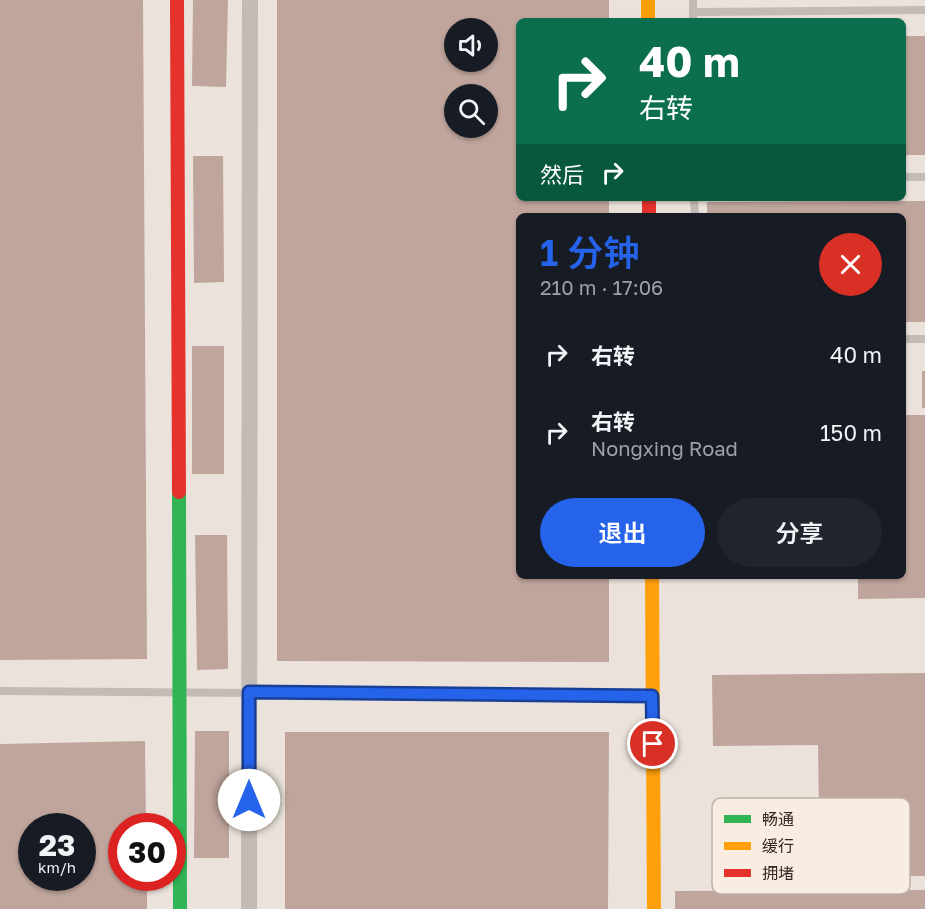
<!DOCTYPE html>
<html lang="zh">
<head>
<meta charset="utf-8">
<style>
  :root { --surface:#171b24; --page:#20242c; --text:#f1f3f6; --muted:#9ea1a6; --accent:#2563eb }
  body { margin:0; font-family:"Golos Text","Noto Sans SC",sans-serif; background:var(--page); color:var(--text); height:100vh; display:flex; flex-direction:column; font-size:22px; white-space:nowrap }
  * { box-sizing:border-box; margin:0 }
  p { font-size:20px; color:var(--muted) }
  .icon { flex:none; width:33px; height:33px; fill:none; stroke:currentColor; stroke-width:2; stroke-linecap:round; stroke-linejoin:round }
  .map { position:relative; flex:1; overflow:hidden }
  .details { position:absolute; left:516px; top:213px; width:390px; height:366px; display:flex; flex-direction:column; background:var(--surface); border-radius:9px; box-shadow:0 2px 4px #0004 }
  .details>* { flex:none }
  .guide { position:absolute; left:516px; top:18px; width:390px; height:183px; border-radius:9px; box-shadow:0 2px 4px #0004; background:#0b6e4f; color:#fff; overflow:hidden }
  .buttons { position:absolute; left:444px; top:18px; display:grid; gap:12px }
  .buttons a { display:grid; place-items:center; width:54px; height:54px; border-radius:50%; background:var(--surface); box-shadow:0 2px 4px #0004; font-size:30px }
  .speed { position:absolute; left:18px; top:813px; display:flex; gap:12px; font-size:30px; font-weight:700; text-align:center }
  .speed>* { display:grid; place-content:center; width:78px; height:78px; border-radius:50%; background:var(--surface); box-shadow:0 2px 4px #0004; line-height:1 }
  .speed small { font-size:15px; font-weight:400 }
  .speed .limit { border:9px solid #d22; background:#fff; color:#111 }
  .pin { position:absolute; display:grid; place-items:center; width:51px; height:51px; color:#fff; margin:-26px; border:3px solid #fff; border-radius:50%; box-shadow:0 2px 6px #0007 }
  .me { position:absolute; width:66px; margin:-33px; rotate:0deg; stroke-linejoin:round; filter:drop-shadow(0 0 4px #0008) }
  .turn { display:flex; align-items:center; gap:21px; height:126px; padding:0 24px; font-size:27px }
  .turn .icon { width:78px; height:78px; stroke-width:2.5 }
  .turn b { display:block; font-size:42px; line-height:51px }
  .then { display:flex; align-items:center; height:57px; padding:0 24px; background:#0003; gap:12px; font-size:22px }
  .round { display:grid; place-items:center; flex:none; width:63px; height:63px; border-radius:32px; background:var(--page) }
  .head { display:flex; align-items:center; justify-content:space-between; height:102px; padding:0 24px }
  h1 { font-size:36px; font-weight:600; line-height:45px; color:var(--accent) }
  .primary-button { display:flex; gap:12px; margin-top:auto; padding:12px 24px }
  .primary-button a { flex:1; height:69px; border-radius:36px; background:var(--accent); color:#fff; font-size:24px; font-weight:600; line-height:69px; text-align:center }
  .primary-button a+a { background:var(--page); color:var(--text) }
  ul { padding:0; list-style:none }
  li { display:flex; align-items:center; gap:18px; height:78px; padding:0 24px }
  li div { flex:1 }
  li b { display:block; font-size:22px }
  li em { font-style:normal }
  .map>svg:first-child { display:block }
  .building { fill:#bfa59c; fill-rule:evenodd }
  .lines { fill:none; stroke-linecap:round; stroke-linejoin:round }
  .lane { stroke:#c3bbb5; stroke-width:8 }
  .street { stroke:#c3bbb5; stroke-width:16 }
  .fast { stroke:#30b455; stroke-width:14 }
  .slow { stroke:#ff9f0a; stroke-width:14 }
  .jam { stroke:#e5322d; stroke-width:14 }
  .route-casing { stroke:#184099; stroke-width:15 }
  .route { stroke:#2563eb; stroke-width:10 }
  .key { fill:#f9ede1; stroke:#beb2a8; stroke-width:1.5 }
  .key-label { font-size:16px; fill:#332824 }
</style>
</head>
<body>
<div class="map">
<svg width="925" height="909" viewBox="0 0 925 909">
  <rect width="100%" height="100%" fill="#ebe3db"/>
  <g class="building">
    <path d="M0 0H143L147 659 0 660Z"/>
    <path d="M193 0H228L226 87 192 86Z"/>
    <path d="M277 0H609V21H519V198H609V216H519V576H609V662L277 661ZM454 28H488V62H454ZM454 94H488V128H454Z"/>
    <rect x="903" y="36" width="22" height="119"/>
    <path d="M193 156H223L224 282 194 283Z"/>
    <path d="M925 201V322H903V216H707V202Z"/>
    <rect x="192" y="346" width="32" height="128"/>
    <rect x="922" y="371" width="3" height="37"/>
    <path d="M903 415H925V598L858 599V576H903Z"/>
    <path d="M195 535H227L228 669 197 670Z"/>
    <path d="M925 673V876L820 877 818 745 713 746 712 675Z"/>
    <path d="M195 731H229V858H194Z"/>
    <path d="M285 732H609L608 909H285Z"/>
    <path d="M145 741 146 826H122V878H147V909H0V744ZM32 826H82V878H32Z"/>
    <path d="M925 890V909H675V891Z"/>
  </g>
  <g class="lines">
    <g class="lane">
      <path d="M693 0V21"/>
      <path d="M693 12 925 10"/>
      <path d="M903 177H925"/>
      <path d="M694 198 695 216"/>
      <path d="M903 339H925"/>
      <path d="M0 691 651 696"/>
    </g>
    <path class="street" d="M249 909 250 0"/>
    <path class="fast" d="M179 492 180 909"/>
    <g class="slow">
      <path d="M648 0V21"/>
      <path d="M652 576 654 909"/>
    </g>
    <g class="jam">
      <path d="M177 0 179 492"/>
      <path d="M649 198V216"/>
    </g>
  </g>
  <g class="lines">
    <g class="route-casing">
      <path id="route" d="M249 800V692L652 696 653 744"/>
    </g>
    <use href="#route" class="route"/>
  </g>
  <rect x="712" y="798" width="198" height="96" rx="9" class="key"/>
  <rect x="724" y="815" width="27" height="8" fill="#30b455"/>
  <rect x="724" y="842" width="27" height="8" fill="#ff9f0a"/>
  <rect x="724" y="869" width="27" height="8" fill="#e5322d"/>
  <g class="key-label">
    <text x="762" y="825">畅通</text>
    <text x="762" y="852">缓行</text>
    <text x="762" y="879">拥堵</text>
  </g>
</svg>
<div class="buttons">
<a><svg class="icon" aria-label="sound" viewBox="0 0 24 24"><path d="M4 9h4l5-4v14l-5-4H4zM17 9q2 3 0 6"/></svg></a>
<a><svg class="icon" aria-label="search" viewBox="0 0 24 24"><circle cx="10" cy="10" r="6"/><path d="M15 15l6 6"/></svg></a>
</div>
<div class="speed"><div>23<small>km/h</small></div><div class="limit">30</div></div>
<div class="pin" style="left:653px;top:744px;background:#d93025"><svg class="icon" aria-label="arrive" viewBox="0 0 24 24"><path d="M6 21V4h12l-3 4 3 4H6"/></svg></div>
<svg class="me" style="left:249px;top:800px" viewBox="-20 -20 40 40"><circle r="19" fill="#fff"/><path d="M0-13L10 11 0 6-10 11z" fill="#2563eb"/></svg>
<div class="guide">
<div class="turn"><svg class="icon" aria-label="right" viewBox="0 0 24 24"><path d="M7 20v-9h11M14 6l5 5-5 5"/></svg><div><b>40 m</b>右转</div></div>
<div class="then">然后<svg class="icon" aria-label="right" viewBox="0 0 24 24"><path d="M7 20v-9h11M14 6l5 5-5 5"/></svg></div>
</div>
<section class="details">
<div class="head"><div><h1>1 分钟</h1><p>210 m · 17:06</p></div><a class="round" style="background:#d93025;color:#fff"><svg class="icon" aria-label="close" viewBox="0 0 24 24"><path d="M6 6l12 12M18 6L6 18"/></svg></a></div>
<ul>
<li><svg class="icon" aria-label="right" viewBox="0 0 24 24"><path d="M7 20v-9h11M14 6l5 5-5 5"/></svg><div><b>右转</b></div><em>40 m</em></li>
<li><svg class="icon" aria-label="right" viewBox="0 0 24 24"><path d="M7 20v-9h11M14 6l5 5-5 5"/></svg><div><b>右转</b><p>Nongxing Road</p></div><em>150 m</em></li>
</ul>
<div class="primary-button"><a>退出</a><a>分享</a></div>
</section>
</div>
</body>
</html>
